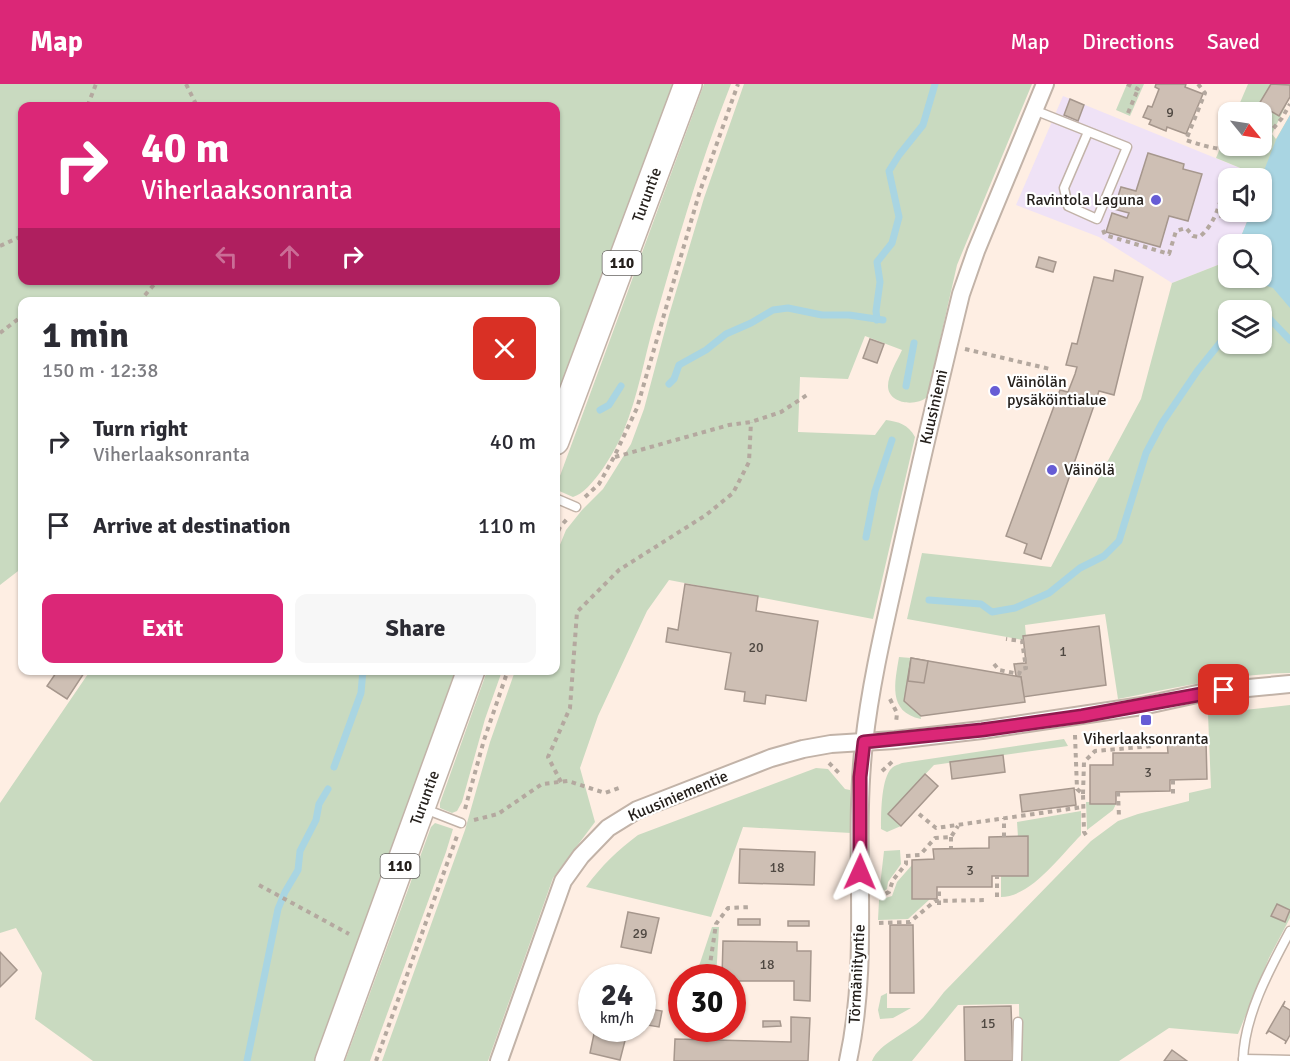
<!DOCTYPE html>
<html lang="en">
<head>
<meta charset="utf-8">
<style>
  :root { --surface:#fff; --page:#f7f7f7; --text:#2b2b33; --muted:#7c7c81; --accent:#db2777 }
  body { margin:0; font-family:Signika,sans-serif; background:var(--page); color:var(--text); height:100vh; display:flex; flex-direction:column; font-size:22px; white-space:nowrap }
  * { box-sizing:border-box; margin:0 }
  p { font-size:20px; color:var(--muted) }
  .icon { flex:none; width:33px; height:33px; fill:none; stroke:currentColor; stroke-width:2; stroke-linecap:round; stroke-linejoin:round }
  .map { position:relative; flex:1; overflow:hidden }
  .panel { position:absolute; left:18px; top:213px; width:542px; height:378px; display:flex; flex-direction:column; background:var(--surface); border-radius:12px; box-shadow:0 2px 4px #0004 }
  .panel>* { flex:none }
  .guide { position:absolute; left:18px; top:18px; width:542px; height:183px; border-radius:12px; box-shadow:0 2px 4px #0004; background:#db2777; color:#fff; overflow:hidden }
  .needle { width:39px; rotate:120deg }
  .tools { position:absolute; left:1218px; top:18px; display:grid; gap:12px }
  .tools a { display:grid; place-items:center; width:54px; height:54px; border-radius:12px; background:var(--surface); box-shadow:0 2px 4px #0004; font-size:30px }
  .speed { position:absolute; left:578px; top:880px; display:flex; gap:12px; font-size:30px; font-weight:700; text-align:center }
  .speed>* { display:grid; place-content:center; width:78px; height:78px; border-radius:50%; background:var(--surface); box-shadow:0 2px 4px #0004; line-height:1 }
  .speed small { font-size:15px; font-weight:400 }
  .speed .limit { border:9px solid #d22; background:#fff; color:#111 }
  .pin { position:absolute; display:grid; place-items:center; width:51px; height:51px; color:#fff; margin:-26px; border-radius:12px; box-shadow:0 3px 9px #0006 }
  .me { position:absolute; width:66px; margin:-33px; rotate:1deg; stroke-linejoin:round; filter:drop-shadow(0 0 4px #0008) }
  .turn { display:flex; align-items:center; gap:21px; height:126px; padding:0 24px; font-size:27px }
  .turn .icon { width:78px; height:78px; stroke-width:2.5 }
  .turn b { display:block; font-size:42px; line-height:51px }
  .lanes { display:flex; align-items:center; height:57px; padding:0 24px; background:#0003; justify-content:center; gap:30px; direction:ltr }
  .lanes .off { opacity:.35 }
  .round { display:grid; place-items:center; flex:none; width:63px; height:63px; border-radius:12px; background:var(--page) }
  .summary { display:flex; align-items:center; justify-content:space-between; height:102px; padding:0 24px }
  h1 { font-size:36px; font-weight:700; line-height:45px }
  .action { display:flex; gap:12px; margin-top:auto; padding:12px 24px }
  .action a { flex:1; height:69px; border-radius:12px; background:var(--accent); color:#fff; font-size:24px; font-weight:700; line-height:69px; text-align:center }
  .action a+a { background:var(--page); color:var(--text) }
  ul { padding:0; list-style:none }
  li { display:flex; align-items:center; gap:18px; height:84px; padding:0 24px }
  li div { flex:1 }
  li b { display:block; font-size:22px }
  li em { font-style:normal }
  header { display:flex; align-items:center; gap:36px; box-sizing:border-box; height:84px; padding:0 30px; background:var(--accent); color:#fff }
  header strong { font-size:28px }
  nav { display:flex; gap:33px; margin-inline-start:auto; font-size:21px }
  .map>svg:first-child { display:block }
  .commercial { fill:#efe2f6 }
  .green { fill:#c9dac0; fill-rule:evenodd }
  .water { fill:#a9d5e2 }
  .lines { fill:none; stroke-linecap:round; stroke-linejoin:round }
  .stream { stroke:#a9d5e2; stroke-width:7 }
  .building { fill:#cebfb4; stroke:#a6978d; stroke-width:1.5 }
  .lane-casing { stroke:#c2b3a8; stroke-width:11 }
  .street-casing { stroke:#c2b3a8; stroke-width:20 }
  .primary-casing { stroke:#c2b3a8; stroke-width:30 }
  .path { stroke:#b4a89f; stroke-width:4; stroke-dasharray:4.5 4.5; stroke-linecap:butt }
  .lane { stroke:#fff; stroke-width:8 }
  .street { stroke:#fff; stroke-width:16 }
  .primary { stroke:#fff; stroke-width:27 }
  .route-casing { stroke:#8e194d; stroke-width:15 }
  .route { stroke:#db2777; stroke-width:10 }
  .poi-dot { fill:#665cd5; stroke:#fff; stroke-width:2 }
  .labels { text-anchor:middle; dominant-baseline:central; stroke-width:4.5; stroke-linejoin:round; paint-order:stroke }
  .number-label { font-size:14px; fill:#4f4842 }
  .shield { fill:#fff; stroke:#666360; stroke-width:1.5 }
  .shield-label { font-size:15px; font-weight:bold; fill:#25201c }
  .street-label { font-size:16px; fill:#25201c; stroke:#fff }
  .poi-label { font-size:16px; fill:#25201c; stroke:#fff; text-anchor:start }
</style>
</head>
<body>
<header>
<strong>Map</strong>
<nav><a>Map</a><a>Directions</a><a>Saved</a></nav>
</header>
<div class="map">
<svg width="1290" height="977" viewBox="0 0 1290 977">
  <rect width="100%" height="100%" fill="#feeee3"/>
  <path class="commercial" d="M1063 12 1262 93 1261 94H1228V128H1251L1238 160H1228V177L1172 199 1099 153 1016 121Z"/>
  <g class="green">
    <path d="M0 0H676L555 324V218H22V484L0 501ZM22 22H555V196H22Z"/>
    <path d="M704 0H731C700 78 677 159 654 240 644 275 638 312 624 346 617 364 592 408 573 413L557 406V400Z"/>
    <path d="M744 0H1032L957 181 927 313C916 323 888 320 888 302 888 291 897 277 902 266L865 252 848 295 800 293 798 348 875 351 886 336C899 338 908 340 915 353L873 535 669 496 647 527 598 632 580 684 595 738 553 794 488 977H382L465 746 490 658 515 587 555 586V473L566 446 582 426 603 405 631 360 644 325 669 231 704 114Z"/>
    <path d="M1127 0H1144L1130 32 1116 26Z"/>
    <path d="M1248 0H1290V13L1272 50 1276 55 1290 31V589C1232 590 1175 604 1118 615L1105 530 1025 541 1026 552H1023V556L907 535 922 469 1051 483 1141 315 1172 199 1228 177V194H1262V160H1238L1251 128H1262V93L1216 74 1228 45V62H1262V28H1236ZM1228 226H1262V260H1228Z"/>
    <path d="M899 573 911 574 921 635C887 628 895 598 899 573Z"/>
    <path d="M90 587H457L314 977H93L35 935 42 889 16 844 0 849V719Z"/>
    <path d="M487 587H502L485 635 462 718 457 727 452 729 440 724V719Z"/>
    <path d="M1290 621V834L1269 874 1238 950 1169 944 1119 977H1020L1019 920 958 921 912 977H872C879 959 908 949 923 934 930 926 937 917 944 908L1091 757 1118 737 1138 730 1189 717V709L1211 704 1208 630Z"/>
    <path d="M1064 655 1068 662 934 681 888 730 901 742 887 748 881 745C881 731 881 698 890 686 893 682 897 681 902 679Z"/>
    <path d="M816 684 828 685 845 705 850 706 851 749 743 743 711 833 586 803C601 782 618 766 638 751Z"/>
    <path d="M1086 718H1090L1091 720H1116L1113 726 1087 746Z"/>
    <path d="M1081 727V751C1061 771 1031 813 1001 813V792L1028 791V753H1018L1017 738Z"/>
    <path d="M435 739 453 745 446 768 370 977H345L431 743Z"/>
    <path d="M900 766 901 780 888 798 887 805 884 807 880 802 884 767Z"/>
    <path d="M912 781V815H930L908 835 878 836 879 816 892 812 897 798Z"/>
    <path d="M712 843H719L716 894H695Z"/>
    <path d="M887 909V924H911L893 934 880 935 878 926 881 912Z"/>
  </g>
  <path class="water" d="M1290 31V224L1273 204 1246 194H1262V160H1238L1251 128H1262L1261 94 1276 56Z"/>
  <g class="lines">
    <g class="stream">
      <path d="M1251 226H1261"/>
      <path d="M1262 227 1290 256"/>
      <path d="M877 236 876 227 880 198 877 178 892 159 899 133 889 87 899 71 923 41 935 0"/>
      <path d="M669 300 674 295 679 281 706 266 726 250 751 239 773 226 788 224 822 231H849L883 236"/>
      <path d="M906 302 914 259"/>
      <path d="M600 326 609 321 621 302"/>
      <path d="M866 453 875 407 892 356"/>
      <path d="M929 516 981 520 992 528 1015 524 1049 509 1080 484 1104 472 1119 457 1146 369 1162 339 1198 286 1228 249"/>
      <path d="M334 683 361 609 363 586"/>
      <path d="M247 977 278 825 285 808 298 786 300 767 316 736 319 720 328 705"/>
    </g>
  </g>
  <g class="building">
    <path d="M1156 0H1186L1185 3 1203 10 1186 50 1167 43 1166 47 1149 40 1151 36 1143 33 1148 22 1152 23 1159 5 1155 3Z"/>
    <path d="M1271 0 1290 1V13L1279 32 1259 20Z"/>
    <path d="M1070 15 1084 21 1078 37 1064 31Z"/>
    <path d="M1148 69 1184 80 1183 85 1202 90 1188 137 1169 132 1160 163 1106 148 1112 129 1127 134 1129 129 1114 125 1121 103 1136 107Z"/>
    <path d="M1225 108 1228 109V128H1243L1241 137 1220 133Z"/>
    <path d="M1039 173 1056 178 1053 188 1036 183Z"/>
    <path d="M1115 186 1143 193 1114 311 1099 307 1041 475 1024 469 1027 460 1006 452 1060 306 1068 308 1075 290 1077 283 1066 281 1072 259 1077 260 1094 193 1113 197Z"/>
    <path d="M870 255 884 260 877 279 863 274Z"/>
    <path d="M685 500 758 512 756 527 818 537 806 617 766 611 765 620 744 617 745 608 725 605 731 569 666 558 668 544 678 546Z"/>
    <path d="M1099 542 1106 601 1023 613 1021 593 1016 592 1014 580 1026 579 1023 552Z"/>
    <path d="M911 574 1021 593 1025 618 921 632 904 617Z"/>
    <path d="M911 574 928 577 924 599 908 597Z"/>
    <path d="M58 586H86L67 615 47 602Z"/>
    <path d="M1167 657H1206L1207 695 1170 696V707L1116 708V720H1090V681H1113V669H1168Z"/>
    <path d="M1003 671 1005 688 952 695 950 678Z"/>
    <path d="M925 690 938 702 901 742 888 730Z"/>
    <path d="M1074 704 1076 721 1022 728 1020 711Z"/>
    <path d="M1028 752V792H992V803H937V815H912V776L934 775 933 765 989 764V753Z"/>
    <path d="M740 765 815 768 814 801 739 799Z"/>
    <path d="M1277 820 1290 826 1285 838 1271 832Z"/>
    <path d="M628 828 659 834 651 869 621 863Z"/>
    <rect x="738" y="835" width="22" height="6"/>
    <rect x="788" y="837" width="21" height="5"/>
    <path d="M890 841H913L914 909H890Z"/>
    <path d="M723 857 797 858V867H811L810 917 794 916V897H732V894H722Z"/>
    <path d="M0 868 17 886 0 903Z"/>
    <path d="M1285 917 1283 922 1290 926V951L1285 960 1286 957 1269 947 1266 950Z"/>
    <path d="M1011 922 1013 977H965L964 923Z"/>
    <path d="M650 925 662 927 659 943 647 941Z"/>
    <path d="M791 933 810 934 808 977H674L675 955 791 958Z"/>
    <path d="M763 937H780L781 942 763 943Z"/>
    <path d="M595 945H628L620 976 590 969Z"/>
    <path d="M1172 966 1187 977H1164Z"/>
  </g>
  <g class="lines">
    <g class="lane-casing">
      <g id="lane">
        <path d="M1034 26 1127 63 1097 135 1068 122 1064 104 1088 48"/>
        <path d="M555 414 576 423"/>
        <path d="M425 725 461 739"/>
        <path d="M1243 975 1290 976"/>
        <path d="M1017 977 1018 938"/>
        <path d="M1243 977C1244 932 1269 886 1290 847"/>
      </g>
    </g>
    <g class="street-casing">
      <g id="street">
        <path d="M499 977 563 797 581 772 608 744 637 726 771 674 803 665 831 660 895 656 982 646 1142 622 1206 608 1290 600"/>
        <path d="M848 977C871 873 852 765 864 659 871 595 887 531 901 467 920 382 940 296 961 210L976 167 1045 0"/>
      </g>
    </g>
    <g class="primary-casing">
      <g id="primary">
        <path d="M555 357 688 0"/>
        <path d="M329 977 471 586"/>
      </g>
    </g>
    <g class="path">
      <path d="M186 0 197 22"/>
      <path d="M1127 0 1138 5 1141 0"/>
      <path d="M1198 0 1205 9 1186 56C1212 65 1232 69 1259 62"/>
      <path d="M89 22V18L96 0"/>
      <path d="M1128 29 1138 5"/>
      <path d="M1262 58 1282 34 1290 20"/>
      <path d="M1103 146 1105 151 1169 170 1176 147 1186 144 1193 152 1199 153C1207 148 1215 134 1218 124 1222 116 1220 107 1228 103"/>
      <path d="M0 162 22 152"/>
      <path d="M139 218 158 196"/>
      <path d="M0 249 22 232"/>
      <path d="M965 265 1050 285"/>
      <path d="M615 373 729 341 751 338 781 328 807 311"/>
      <path d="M585 413 599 400 614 373 637 324 699 110 738 0"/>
      <path d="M555 455 560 443 567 435"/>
      <path d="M994 580 999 586 1019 590 1021 585 1026 584 1022 557 1006 555"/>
      <path d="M890 615 897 629 896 639"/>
      <path d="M1075 651 1077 705 1083 710 1084 748 1088 754"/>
      <path d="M1182 651V657"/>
      <path d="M829 679 841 691"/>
      <path d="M882 687 894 676"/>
      <path d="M1173 696V710"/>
      <path d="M561 698 548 673 570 624 577 528 619 486 706 431 733 409 749 378 751 338"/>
      <path d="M1118 708 1119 733"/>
      <path d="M1083 710 1084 678 1095 667 1153 662 1158 651"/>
      <path d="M465 725 484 656 508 586"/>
      <path d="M919 730 936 744 1083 723"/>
      <path d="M474 736 498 730 542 700 568 697 605 709 622 703"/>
      <path d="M951 753V764"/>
      <path d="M1004 753V734"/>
      <path d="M259 801 349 850"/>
      <path d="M877 811H883L889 808 893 796 906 780V772L920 771 935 754 951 753 958 742"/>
      <path d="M997 813V792"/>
      <path d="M939 821V803"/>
      <path d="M879 839 910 838 935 817 987 816"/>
      <path d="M708 894 716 840 728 824 752 823"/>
      <path d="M376 977 457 752"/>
    </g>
    <use href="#lane" class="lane"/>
    <use href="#street" class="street"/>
    <use href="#primary" class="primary"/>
  </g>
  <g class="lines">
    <g class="route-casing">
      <path id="route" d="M860 788V693L864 658 982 646 1082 632 1224 606"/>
    </g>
    <use href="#route" class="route"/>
  </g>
  <g class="poi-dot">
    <circle cx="1156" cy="116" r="6"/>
    <circle cx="995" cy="307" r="6"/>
    <circle cx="1052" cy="386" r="6"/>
    <rect x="1140" y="630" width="12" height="12" rx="3"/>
  </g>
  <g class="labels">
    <g class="number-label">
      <text x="1170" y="28">9</text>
      <text x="756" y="563">20</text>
      <text x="1063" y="567">1</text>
      <text x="1148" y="688">3</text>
      <text x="777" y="783">18</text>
      <text x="970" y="786">3</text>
      <text x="640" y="849">29</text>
      <text x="767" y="880">18</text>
      <text x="988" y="939">15</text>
    </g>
    <g class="shield">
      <rect x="602.5" y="167" width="39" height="24" rx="4.5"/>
      <rect x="380.5" y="770" width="39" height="24" rx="4.5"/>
    </g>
    <g class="shield-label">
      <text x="622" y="179">110</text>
      <text x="400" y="782">110</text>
    </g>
    <g class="street-label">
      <text transform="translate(647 111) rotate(-70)">Turuntie</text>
      <text transform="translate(934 323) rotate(-77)">Kuusiniemi</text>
      <text transform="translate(678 712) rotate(-23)">Kuusiniementie</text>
      <text transform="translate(425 714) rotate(-70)">Turuntie</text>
      <text transform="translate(857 890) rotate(-87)">Törmäniityntie</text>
    </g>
    <g class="poi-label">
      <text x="1144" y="116" text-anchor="end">Ravintola Laguna</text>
      <text x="1007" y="298">Väinölän<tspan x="1007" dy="18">pysäköintialue</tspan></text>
      <text x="1064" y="386">Väinölä</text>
      <text x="1146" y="655" text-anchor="middle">Viherlaaksonranta</text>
    </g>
  </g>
</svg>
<div class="tools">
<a><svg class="needle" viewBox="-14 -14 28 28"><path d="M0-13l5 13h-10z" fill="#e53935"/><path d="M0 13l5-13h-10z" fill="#7c7c81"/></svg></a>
<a><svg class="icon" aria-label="sound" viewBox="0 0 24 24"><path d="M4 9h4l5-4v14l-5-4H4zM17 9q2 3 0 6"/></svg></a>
<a><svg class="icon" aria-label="search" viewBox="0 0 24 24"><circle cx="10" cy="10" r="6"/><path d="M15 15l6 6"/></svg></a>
<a><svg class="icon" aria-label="layers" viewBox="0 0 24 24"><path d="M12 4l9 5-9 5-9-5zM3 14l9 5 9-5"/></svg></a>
</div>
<div class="speed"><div>24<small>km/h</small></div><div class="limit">30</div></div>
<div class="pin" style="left:1224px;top:606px;background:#d93025"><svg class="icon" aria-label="arrive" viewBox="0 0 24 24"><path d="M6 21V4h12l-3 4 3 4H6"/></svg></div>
<svg class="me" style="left:860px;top:788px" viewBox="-20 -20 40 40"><path d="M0-17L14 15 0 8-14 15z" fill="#db2777" stroke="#fff" stroke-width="4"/></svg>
<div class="guide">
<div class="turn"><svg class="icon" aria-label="right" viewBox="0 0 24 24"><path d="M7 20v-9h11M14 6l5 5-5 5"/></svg><div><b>40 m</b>Viherlaaksonranta</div></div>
<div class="lanes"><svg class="icon off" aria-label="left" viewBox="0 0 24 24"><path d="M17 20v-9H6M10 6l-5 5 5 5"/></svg><svg class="icon off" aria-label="ahead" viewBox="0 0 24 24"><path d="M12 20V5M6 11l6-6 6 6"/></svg><svg class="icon" aria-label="right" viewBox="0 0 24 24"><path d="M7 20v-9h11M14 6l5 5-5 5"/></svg></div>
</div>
<section class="panel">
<div class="summary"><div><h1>1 min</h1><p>150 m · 12:38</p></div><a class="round" style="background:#d93025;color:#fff"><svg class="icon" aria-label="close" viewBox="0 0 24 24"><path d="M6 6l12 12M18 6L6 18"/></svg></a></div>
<ul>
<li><svg class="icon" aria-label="right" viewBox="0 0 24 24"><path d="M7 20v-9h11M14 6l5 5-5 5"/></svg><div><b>Turn right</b><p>Viherlaaksonranta</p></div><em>40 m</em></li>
<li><svg class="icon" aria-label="arrive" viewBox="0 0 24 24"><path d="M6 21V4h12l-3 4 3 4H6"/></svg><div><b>Arrive at destination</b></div><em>110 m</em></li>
</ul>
<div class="action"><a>Exit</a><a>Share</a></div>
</section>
</div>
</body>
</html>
